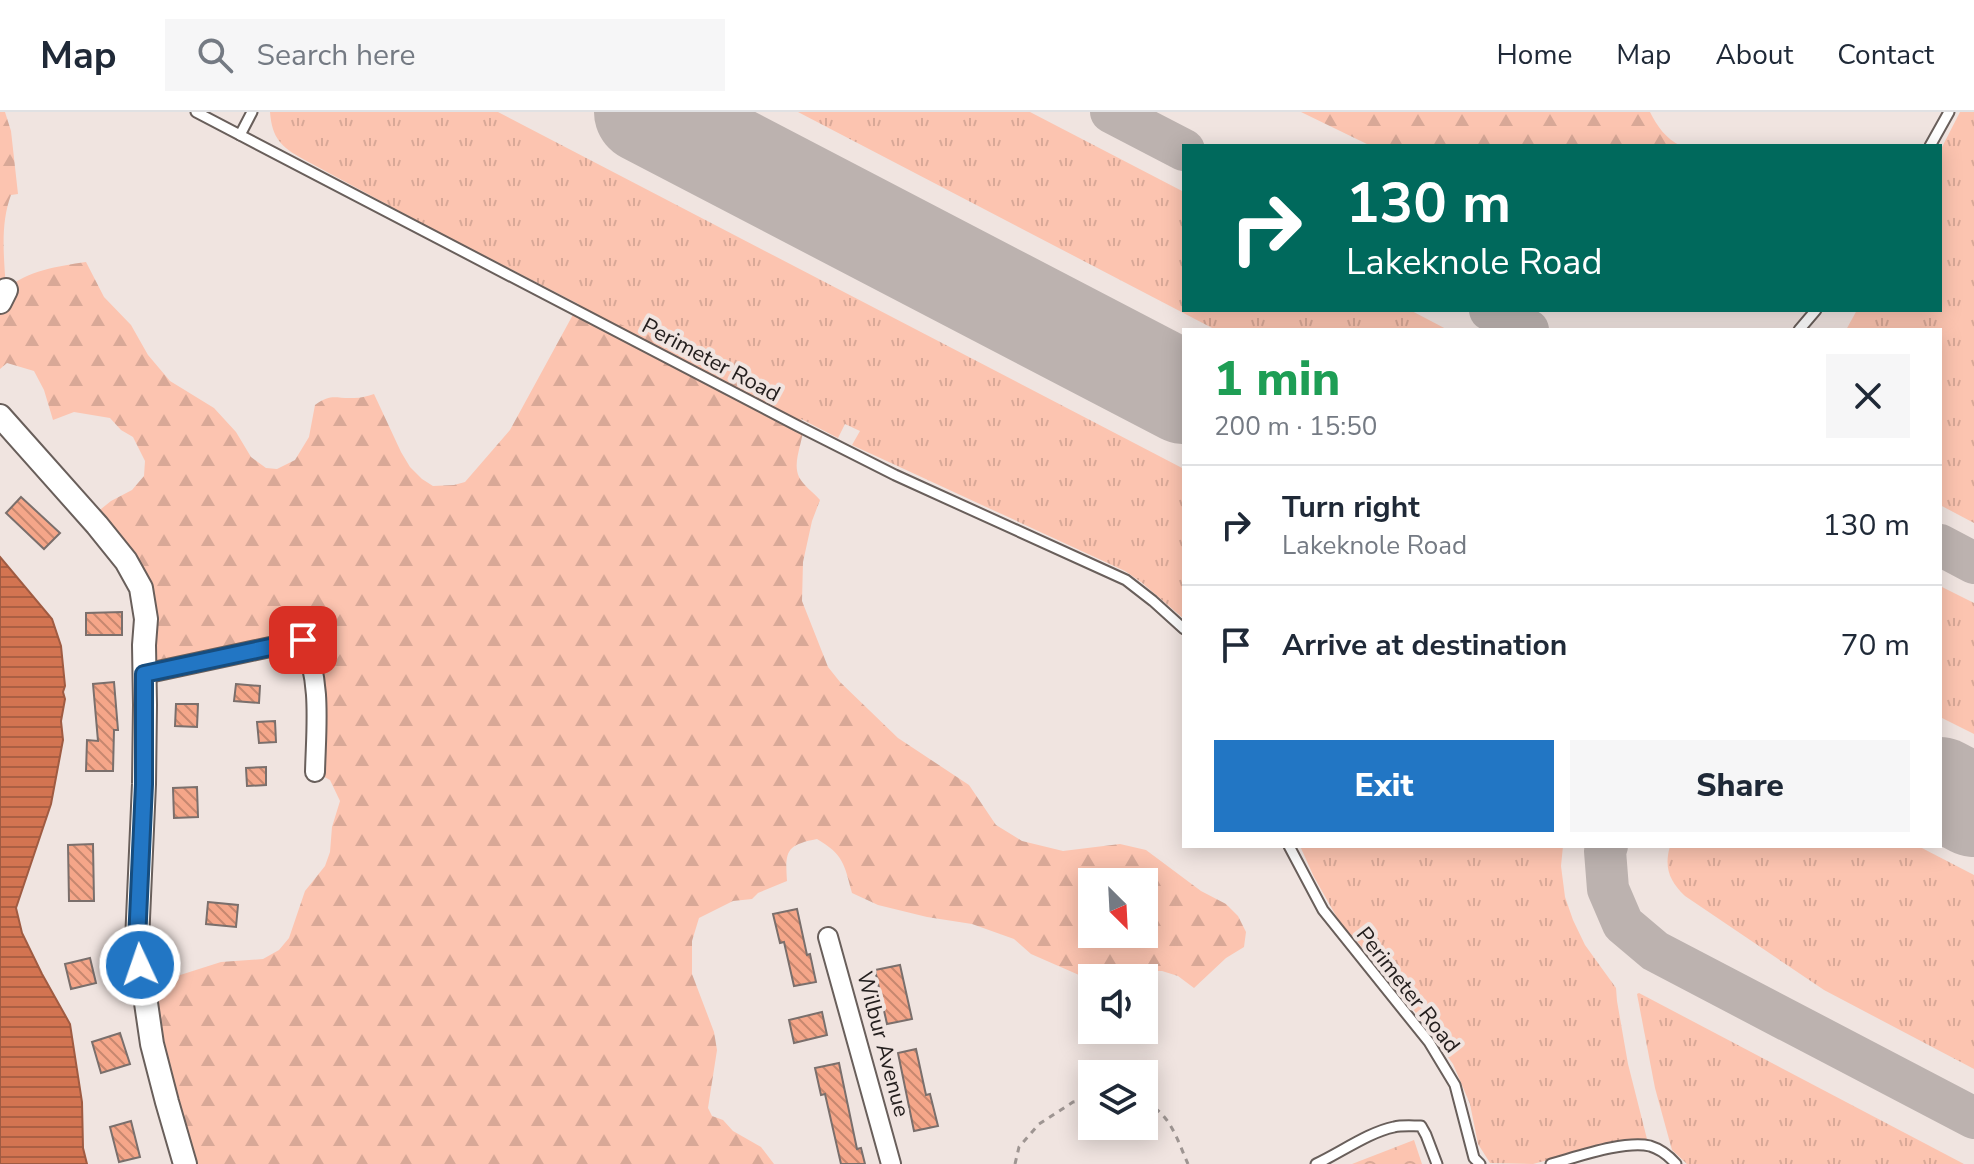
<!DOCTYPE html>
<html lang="en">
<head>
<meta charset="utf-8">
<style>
  :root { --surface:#fff; --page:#f6f6f7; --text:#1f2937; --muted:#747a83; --line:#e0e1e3; --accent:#2276c4 }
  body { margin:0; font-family:"Nunito Sans",sans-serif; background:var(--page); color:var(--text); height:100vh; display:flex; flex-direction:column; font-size:30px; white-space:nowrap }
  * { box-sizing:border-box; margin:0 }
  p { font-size:26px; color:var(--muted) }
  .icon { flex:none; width:44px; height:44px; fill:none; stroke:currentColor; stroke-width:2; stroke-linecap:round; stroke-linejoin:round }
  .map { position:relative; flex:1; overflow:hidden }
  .panel { position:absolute; left:1182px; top:216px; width:760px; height:520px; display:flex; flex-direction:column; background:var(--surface); border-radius:0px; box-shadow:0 4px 20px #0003 }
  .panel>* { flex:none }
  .guide { position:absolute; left:1182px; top:32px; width:760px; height:168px; border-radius:0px; box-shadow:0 4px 20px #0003; background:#00695c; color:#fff; overflow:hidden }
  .needle { width:52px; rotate:156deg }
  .fabs { position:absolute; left:1078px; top:756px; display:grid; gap:16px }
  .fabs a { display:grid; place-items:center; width:80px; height:80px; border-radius:0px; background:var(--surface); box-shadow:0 4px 20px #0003; font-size:40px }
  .pin { position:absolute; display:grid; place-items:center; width:68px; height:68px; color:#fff; margin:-34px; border-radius:16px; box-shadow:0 4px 12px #0006 }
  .me { position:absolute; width:88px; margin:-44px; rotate:357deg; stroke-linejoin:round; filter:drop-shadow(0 0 6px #0008) }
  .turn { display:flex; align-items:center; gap:28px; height:168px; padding:0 32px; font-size:36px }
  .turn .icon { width:104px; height:104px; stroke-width:2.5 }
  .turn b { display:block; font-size:56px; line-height:68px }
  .round { display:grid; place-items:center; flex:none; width:84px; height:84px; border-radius:0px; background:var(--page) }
  .head { display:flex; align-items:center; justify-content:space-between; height:136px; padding:0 32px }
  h1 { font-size:48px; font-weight:800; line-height:60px; color:#1e9e55 }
  .primary-button { display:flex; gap:16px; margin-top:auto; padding:16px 32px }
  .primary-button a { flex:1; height:92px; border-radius:0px; background:var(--accent); color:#fff; font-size:32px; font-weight:800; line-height:92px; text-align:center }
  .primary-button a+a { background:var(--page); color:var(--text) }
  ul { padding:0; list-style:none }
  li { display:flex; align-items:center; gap:24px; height:120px; padding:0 32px; border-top:2px solid var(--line) }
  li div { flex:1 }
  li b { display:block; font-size:30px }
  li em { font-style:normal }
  header { display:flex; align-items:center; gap:48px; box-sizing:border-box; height:112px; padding:0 40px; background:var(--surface); border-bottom:2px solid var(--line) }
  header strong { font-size:38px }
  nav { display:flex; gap:44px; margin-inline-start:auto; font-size:28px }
  .search { width:560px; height:72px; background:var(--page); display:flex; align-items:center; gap:20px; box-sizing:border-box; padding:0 28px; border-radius:0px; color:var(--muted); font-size:30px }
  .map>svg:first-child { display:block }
  .grass { fill:url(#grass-tufts) }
  .forest { fill:url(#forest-firs); fill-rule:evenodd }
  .park { fill:url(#park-crowns) }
  .water { fill:url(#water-rules); stroke:#9f5b42; stroke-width:2 }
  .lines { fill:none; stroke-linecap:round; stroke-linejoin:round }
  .taxiway { stroke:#bcb2af; stroke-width:42 }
  .runway { stroke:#bcb2af; stroke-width:102 }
  .building { fill:url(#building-back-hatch); stroke:#7a6f6c; stroke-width:2 }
  .service-casing { stroke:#695f5b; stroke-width:13 }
  .minor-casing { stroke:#695f5b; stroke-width:22 }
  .tertiary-casing { stroke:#695f5b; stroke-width:26 }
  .path { stroke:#9e9592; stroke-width:3; stroke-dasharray:6 6; stroke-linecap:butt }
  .service { stroke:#fff; stroke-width:9 }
  .minor { stroke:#fff; stroke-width:18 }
  .tertiary { stroke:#fff; stroke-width:22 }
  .route-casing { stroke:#164d7f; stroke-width:20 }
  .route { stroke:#2276c4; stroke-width:14 }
  .labels { text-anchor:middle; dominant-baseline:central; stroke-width:8; stroke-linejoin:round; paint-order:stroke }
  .street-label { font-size:22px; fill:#25201f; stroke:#f0e4e0 }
</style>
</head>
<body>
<header>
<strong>Map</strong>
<div class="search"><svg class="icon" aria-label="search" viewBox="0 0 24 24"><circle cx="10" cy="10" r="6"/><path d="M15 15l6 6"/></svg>Search here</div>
<nav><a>Home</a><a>Map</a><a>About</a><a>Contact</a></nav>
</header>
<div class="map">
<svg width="1974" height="1052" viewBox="0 0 1974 1052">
  <defs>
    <pattern id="grass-tufts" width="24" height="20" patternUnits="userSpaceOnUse" patternTransform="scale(2)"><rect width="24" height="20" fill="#fcc4b0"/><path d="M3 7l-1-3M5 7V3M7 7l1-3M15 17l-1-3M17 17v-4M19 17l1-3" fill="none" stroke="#d8a897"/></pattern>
    <pattern id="forest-firs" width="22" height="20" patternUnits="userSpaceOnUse" patternTransform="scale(2)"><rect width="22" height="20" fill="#fcc4b0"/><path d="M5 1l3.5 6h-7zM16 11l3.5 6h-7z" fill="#d8a897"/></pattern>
    <pattern id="park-crowns" width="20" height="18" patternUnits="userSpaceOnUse" patternTransform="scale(2)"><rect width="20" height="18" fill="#fcc4b0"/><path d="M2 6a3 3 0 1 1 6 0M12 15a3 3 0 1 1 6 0" fill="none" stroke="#d8a897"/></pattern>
    <pattern id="water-rules" width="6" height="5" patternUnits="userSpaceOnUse" patternTransform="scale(2)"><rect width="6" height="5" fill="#d37451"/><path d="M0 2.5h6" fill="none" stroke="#ab5f43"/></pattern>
    <pattern id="building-back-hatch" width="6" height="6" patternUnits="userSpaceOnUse" patternTransform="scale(2)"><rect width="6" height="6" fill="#f5a689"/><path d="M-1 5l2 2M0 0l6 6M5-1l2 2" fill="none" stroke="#c6876f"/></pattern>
  </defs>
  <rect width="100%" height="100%" fill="#f0e4e0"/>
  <g class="grass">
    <path d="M270 0H498L1184 357V507L1141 470 1125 459 852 333 860 319 845 312 838 326 427 114 303 47C281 35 272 26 270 0Z"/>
    <path d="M798 0H1030L1184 80V198H1410L1448 218H1216Z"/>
    <path d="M1960 0H1974V411L1940 393V218H1846L1857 198H1940V39Z"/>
    <path d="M1940 474 1974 491V622L1940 605Z"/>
    <path d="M1300 734H1563L1561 754 1565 785 1573 808 1585 833 1616 876 1617 889 1628 952 1648 1031 1608 1032 1533 1052 1490 1051 1478 1032 1470 992 1453 952 1397 875 1339 809 1314 765Z"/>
    <path d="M1670 734H1918L1974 763V957L1824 878 1685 784C1669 769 1664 755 1670 734Z"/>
    <path d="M1639 881 1964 1052H1687L1672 1038 1655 976 1637 882Z"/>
  </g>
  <g class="forest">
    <path d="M0 0H5L11 19 18 82 11 83C0 112 4 146 6 177 27 159 58 154 86 150L104 185 131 213 148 243 170 269 214 296 236 320 251 345 266 356 277 357 295 348 309 325 315 293C332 281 335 287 354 286 361 286 368 284 374 282L401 340 410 355 422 367 433 374 454 373 465 370 510 318 581 188 608 199 620 212 636 219 658 216 691 230 701 249 708 256C734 265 803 281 803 316 803 331 792 350 799 365 803 373 814 381 820 388L812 409 803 450 802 489 828 555 840 570 898 626 969 673 996 713 1022 729 1063 739 1120 732 1146 738 1201 779 1226 792 1238 804 1246 820 1244 835 1226 846 1194 876 1178 864 1162 859H1105L1079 863 1031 842 1014 827 972 812 927 805 878 793 852 781C844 752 844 743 817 727 786 733 785 739 787 769L758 781 752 787 733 789 699 806 692 829V862L714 920 717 938 708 996 712 1004 723 1008 733 1019 761 1035 774 1052H185L144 866 177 864 221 850 263 847 279 838 289 826 305 779 325 754 330 740 332 715 340 689 330 668 315 660 317 524 313 518 147 563V509L91 405 111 389 132 378 144 364 145 349 133 325 121 318 110 306 74 300 53 308 44 278 34 259 7 251 0 257ZM1092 770H1144V822H1092Z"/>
    <path d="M1301 0H1650C1657 14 1666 27 1681 34H1371Z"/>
  </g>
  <path class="park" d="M1414 1028 1422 1052H1352Z"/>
  <path class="water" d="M0 445 52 507 61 534 65 574 63 580 65 587 61 609 63 628 51 692 16 796 22 821 42 862 70 912 82 990 83 1036 87 1052H0Z"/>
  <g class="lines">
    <g class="taxiway">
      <path d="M1111 0 1184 38"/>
      <path d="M1490 198 1528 218"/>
      <path d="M1940 433 1974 451"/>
      <path d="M1607 734 1605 739 1608 777 1623 812 1655 839 1974 1006"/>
    </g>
    <g class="runway">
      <path d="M645 0 1184 281"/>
      <path d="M1940 676 1974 694"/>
    </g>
  </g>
  <g class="building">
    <path d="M21 385 60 421 44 437 6 401Z"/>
    <path d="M122 500V523H86V501Z"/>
    <path d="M114 570 118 618H114L113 659H86L87 628 98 629 93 572Z"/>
    <path d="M236 572 260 574 259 591 234 589Z"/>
    <path d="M176 592H198L197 615 175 614Z"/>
    <path d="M275 609 276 630 259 631 257 610Z"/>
    <path d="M266 655V673L247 674 246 656Z"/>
    <path d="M197 675 198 705 174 706 173 676Z"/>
    <path d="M93 732 94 789H69L68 733Z"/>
    <path d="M208 790 238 793 236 815 206 812Z"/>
    <path d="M797 797 807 843 810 842 816 870 794 874 784 830 780 831 773 802Z"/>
    <path d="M90 846 96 871 71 877 65 852Z"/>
    <path d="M900 853 912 907 887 912 875 858Z"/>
    <path d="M822 900 827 923 794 931 789 908Z"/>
    <path d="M120 921 130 952 101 961 92 930Z"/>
    <path d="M916 937 926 983 930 982 938 1014 914 1019 898 941Z"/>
    <path d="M839 951 857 1037 861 1036 865 1052H841L825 982 821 983 815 956Z"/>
    <path d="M131 1009 140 1045 119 1050 110 1015Z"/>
  </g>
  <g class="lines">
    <g class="service-casing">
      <g id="service">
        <path d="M196 0 240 23"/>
        <path d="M252 0 240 23 798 314 895 363 1126 468 1153 489 1184 517"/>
        <path d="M1930 34 1949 0"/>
        <path d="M1799 218 1816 198"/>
        <path d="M1289 734 1323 798 1429 930 1455 973 1474 1046 1480 1052"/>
        <path d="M1316 1052C1340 1041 1369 1020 1394 1015 1402 1013 1412 1014 1421 1014L1426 1023 1437 1052"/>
        <path d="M1551 1052C1577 1045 1625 1028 1650 1034 1660 1037 1670 1045 1676 1052"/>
      </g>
    </g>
    <g class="minor-casing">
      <g id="minor">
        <path d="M144 562 303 528C322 568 316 617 315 660"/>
        <path d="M828 825 891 1052"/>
      </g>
    </g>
    <g class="tertiary-casing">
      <g id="tertiary">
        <path d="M0 190 6 178"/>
        <path d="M0 304 97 413 126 449 141 476 146 507 144 533 145 593 144 672 137 829 152 932 167 990 185 1052"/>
      </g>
    </g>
    <g class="path">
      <path d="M1144 991C1170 999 1178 1030 1188 1052"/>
      <path d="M1015 1052 1019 1035 1039 1012 1073 990 1092 986"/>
    </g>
    <use href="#service" class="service"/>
    <use href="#minor" class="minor"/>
    <use href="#tertiary" class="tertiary"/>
  </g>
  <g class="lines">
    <g class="route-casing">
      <path id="route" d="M140 853 137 829 144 672V562L303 528"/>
    </g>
    <use href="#route" class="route"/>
  </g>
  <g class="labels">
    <g class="street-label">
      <text transform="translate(711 248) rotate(28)">Perimeter Road</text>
      <text transform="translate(1408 878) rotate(52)">Perimeter Road</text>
      <text transform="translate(883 932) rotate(75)">Wilbur Avenue</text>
    </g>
  </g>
</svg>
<div class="fabs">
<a><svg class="needle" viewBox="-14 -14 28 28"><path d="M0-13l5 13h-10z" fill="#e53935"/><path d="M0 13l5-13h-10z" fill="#747a83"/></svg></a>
<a><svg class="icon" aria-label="sound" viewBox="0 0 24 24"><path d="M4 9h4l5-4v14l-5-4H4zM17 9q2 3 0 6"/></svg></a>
<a><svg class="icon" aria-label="layers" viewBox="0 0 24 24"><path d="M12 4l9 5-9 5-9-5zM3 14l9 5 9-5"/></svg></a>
</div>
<div class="pin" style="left:303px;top:528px;background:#d93025"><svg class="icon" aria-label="arrive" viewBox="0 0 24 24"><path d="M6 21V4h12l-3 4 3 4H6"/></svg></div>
<svg class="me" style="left:140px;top:853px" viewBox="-20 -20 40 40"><circle r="17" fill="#2276c4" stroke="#fff" stroke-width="3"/><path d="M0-11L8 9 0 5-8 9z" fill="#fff"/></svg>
<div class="guide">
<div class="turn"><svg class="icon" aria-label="right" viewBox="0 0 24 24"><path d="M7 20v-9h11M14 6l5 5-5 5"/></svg><div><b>130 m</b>Lakeknole Road</div></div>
</div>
<section class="panel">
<div class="head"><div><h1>1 min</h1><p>200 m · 15:50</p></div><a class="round"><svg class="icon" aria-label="close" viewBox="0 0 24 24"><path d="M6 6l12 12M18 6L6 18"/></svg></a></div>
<ul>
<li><svg class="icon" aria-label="right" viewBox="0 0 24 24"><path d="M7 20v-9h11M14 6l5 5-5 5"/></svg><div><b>Turn right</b><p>Lakeknole Road</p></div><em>130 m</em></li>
<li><svg class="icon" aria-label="arrive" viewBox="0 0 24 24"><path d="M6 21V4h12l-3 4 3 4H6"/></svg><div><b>Arrive at destination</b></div><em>70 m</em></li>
</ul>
<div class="primary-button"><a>Exit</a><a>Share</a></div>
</section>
</div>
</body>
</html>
